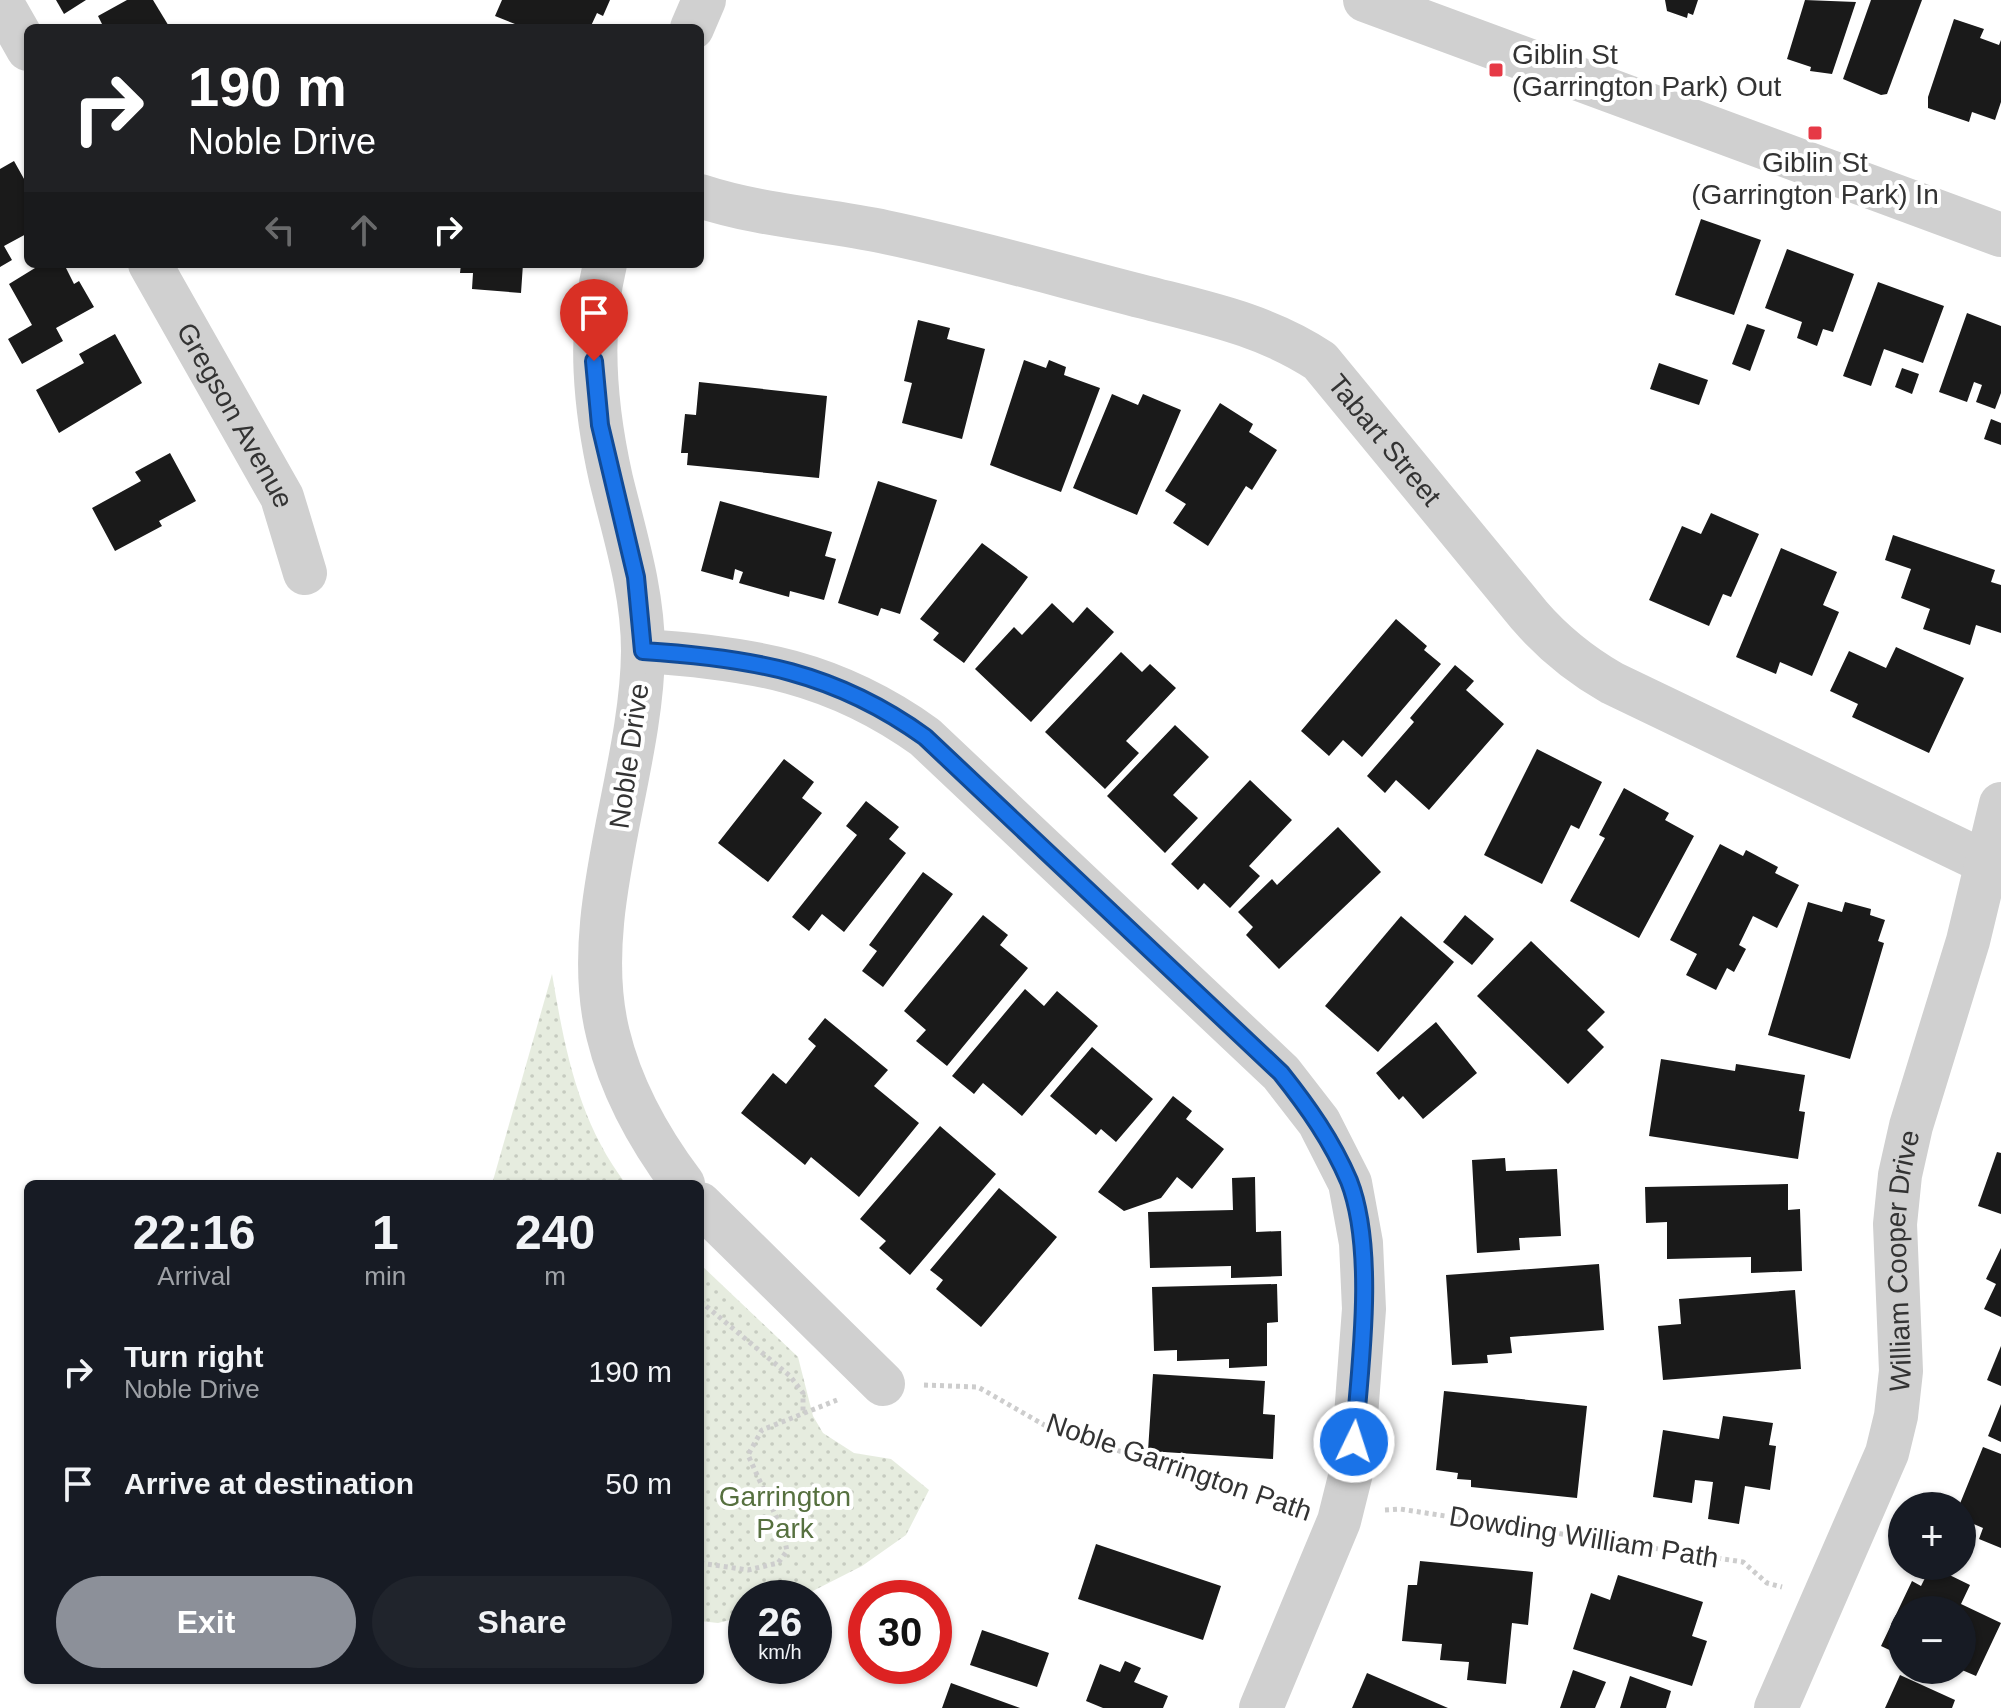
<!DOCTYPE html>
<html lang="en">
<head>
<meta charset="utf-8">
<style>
  :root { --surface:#171b24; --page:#20242c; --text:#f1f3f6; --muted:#9ea1a6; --accent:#8c9099 }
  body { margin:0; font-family:Arial,sans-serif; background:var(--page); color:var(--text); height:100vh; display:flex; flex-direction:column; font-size:30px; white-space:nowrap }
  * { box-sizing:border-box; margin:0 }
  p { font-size:26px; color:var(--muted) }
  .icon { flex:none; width:44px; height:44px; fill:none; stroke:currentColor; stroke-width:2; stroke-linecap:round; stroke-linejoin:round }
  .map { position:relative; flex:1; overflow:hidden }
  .sheet { position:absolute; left:24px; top:1180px; width:680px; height:504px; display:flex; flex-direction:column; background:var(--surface); border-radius:12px; box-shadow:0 2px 6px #0004 }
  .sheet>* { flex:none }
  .guide { position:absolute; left:24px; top:24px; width:680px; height:244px; border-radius:12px; box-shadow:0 2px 6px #0004; background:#202124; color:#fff; overflow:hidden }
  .fabs { position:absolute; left:1888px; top:1492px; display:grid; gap:16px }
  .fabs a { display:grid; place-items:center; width:88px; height:88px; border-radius:50%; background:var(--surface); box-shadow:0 2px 6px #0004; font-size:40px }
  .speed { position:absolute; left:728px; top:1580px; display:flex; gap:16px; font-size:40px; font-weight:700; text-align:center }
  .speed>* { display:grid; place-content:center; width:104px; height:104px; border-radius:50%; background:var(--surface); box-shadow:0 2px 6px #0004; line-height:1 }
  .speed small { font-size:20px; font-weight:400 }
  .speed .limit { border:12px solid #d22; background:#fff; color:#111 }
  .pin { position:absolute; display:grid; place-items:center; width:68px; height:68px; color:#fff; margin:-82px -34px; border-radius:50% 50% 50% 0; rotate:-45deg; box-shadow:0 0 8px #0007 }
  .pin .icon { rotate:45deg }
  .me { position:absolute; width:88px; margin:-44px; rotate:4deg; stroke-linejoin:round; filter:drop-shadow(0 0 6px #0008) }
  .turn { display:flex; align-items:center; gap:28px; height:168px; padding:0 32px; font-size:36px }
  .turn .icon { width:104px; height:104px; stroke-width:2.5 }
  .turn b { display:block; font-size:56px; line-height:68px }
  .lanes { display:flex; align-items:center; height:76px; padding:0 32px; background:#0003; justify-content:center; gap:40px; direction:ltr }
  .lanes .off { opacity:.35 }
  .eta { display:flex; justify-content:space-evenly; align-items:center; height:136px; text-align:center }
  .eta b { font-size:48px; font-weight:800; line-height:56px }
  .cta { display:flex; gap:16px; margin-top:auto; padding:16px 32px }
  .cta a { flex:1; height:92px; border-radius:48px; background:var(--accent); color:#fff; font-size:32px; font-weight:800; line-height:92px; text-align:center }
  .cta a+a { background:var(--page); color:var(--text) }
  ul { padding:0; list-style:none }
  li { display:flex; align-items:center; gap:24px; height:112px; padding:0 32px }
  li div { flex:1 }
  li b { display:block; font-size:30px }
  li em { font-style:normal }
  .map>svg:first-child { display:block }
  .grass { fill:url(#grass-dots) }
  .building { fill:#1a1a1a }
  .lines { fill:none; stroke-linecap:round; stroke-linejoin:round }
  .path { stroke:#cdcdcd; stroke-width:5; stroke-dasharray:4 4; stroke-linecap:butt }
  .minor { stroke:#d0d0d0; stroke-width:44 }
  .route-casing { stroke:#114b97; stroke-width:20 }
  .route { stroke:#1a73e8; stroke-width:14 }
  .poi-dot { fill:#e63946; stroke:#fff; stroke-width:3 }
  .labels { text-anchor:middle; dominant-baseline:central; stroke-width:8; stroke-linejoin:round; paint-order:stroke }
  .poi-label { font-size:28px; fill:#333; stroke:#fff; text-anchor:start }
  .street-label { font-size:28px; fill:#333; stroke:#fff }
  .park-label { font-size:28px; fill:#56703f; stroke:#fff }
</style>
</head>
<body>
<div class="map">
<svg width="2001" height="1708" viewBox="0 0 2001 1708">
  <defs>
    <pattern id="grass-dots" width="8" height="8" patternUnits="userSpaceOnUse" patternTransform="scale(2)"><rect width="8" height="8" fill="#e6ecdf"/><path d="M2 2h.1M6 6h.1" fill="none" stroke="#c6cbc0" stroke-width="1.8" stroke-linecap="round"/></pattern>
  </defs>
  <rect width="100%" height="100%" fill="#fff"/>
  <g class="grass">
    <path d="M552 974C565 1050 578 1121 626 1184H492Z"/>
    <path d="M700 1264 798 1357 813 1416 823 1433 854 1453 891 1459 929 1490 906 1535 862 1566 799 1598H746V1616L718 1623 700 1621Z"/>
  </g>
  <g class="building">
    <path d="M56 0H86L64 14Z"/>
    <path d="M127 0H153L170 28H104L98 16Z"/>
    <path d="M502 0H610L603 16 597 13 590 28H525L495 16Z"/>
    <path d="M1665 0H1698L1693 15 1688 13 1687 18 1667 11Z"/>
    <path d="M1805 0 1856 2 1832 74 1810 71 1811 67 1787 59Z"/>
    <path d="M1871 0H1922L1887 94 1881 95 1843 79Z"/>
    <path d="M1954 19 1984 29 1980 38 1999 45 2001 40V102L1995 120 1972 112 1969 122 1928 108V97Z"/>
    <path d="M14 161 28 186V233L4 246 12 260 0 267V169Z"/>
    <path d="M1701 219 1761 240 1734 315 1675 295Z"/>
    <path d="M1787 249 1854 274 1833 332 1823 329 1817 346 1797 338 1802 322 1765 308Z"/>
    <path d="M33 264H64L74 284 79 281 94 307 56 328 63 341 22 364 8 339 32 325 9 284 35 268Z"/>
    <path d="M461 264H523L521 293 472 289 473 273H460Z"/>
    <path d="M1878 282 1944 306 1923 363 1884 349 1871 386 1843 376Z"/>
    <path d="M1967 313 2001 326V393L1995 409 1976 402 1982 385 1974 382 1967 402 1939 392Z"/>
    <path d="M918 320 950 328 947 339 985 349 962 439 902 423 912 383 904 381Z"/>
    <path d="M1747 324 1765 330 1750 371 1732 364Z"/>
    <path d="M115 334 142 383 59 433 36 390 84 363 79 354Z"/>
    <path d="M1024 360 1046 368 1049 360 1066 367 1064 375 1100 388 1061 492 990 465Z"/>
    <path d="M1659 363 1708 380 1699 405 1650 389Z"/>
    <path d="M1902 368 1919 374 1912 394 1895 387Z"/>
    <path d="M699 382 827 396 819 478 687 465 688 453H681L685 414 696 415Z"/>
    <path d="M1112 394 1138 405 1143 394 1181 410 1137 515 1073 488Z"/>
    <path d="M1220 403 1253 424 1249 432 1277 450 1252 490 1246 486 1208 546 1173 523 1186 504 1165 491Z"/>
    <path d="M1991 419 2001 423V445L1984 439Z"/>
    <path d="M170 453 196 501 159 521 162 526 115 551 92 508 141 481 135 472Z"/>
    <path d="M878 481 937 500 900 614 881 608 878 616 838 603Z"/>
    <path d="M720 501 832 532 825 556 836 559 824 600 790 591 789 597 739 583 743 572 735 569 733 580 701 571Z"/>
    <path d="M1711 513 1759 534 1731 597 1723 594 1709 626 1649 600 1682 526 1701 534Z"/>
    <path d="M1893 535 1995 570 1991 582 2001 585V633L1976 625 1970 645 1923 629 1930 609 1901 598 1911 569 1885 560Z"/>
    <path d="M982 543 1028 577 964 663 933 640 939 633 920 619Z"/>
    <path d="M1781 548 1837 572 1823 605 1839 612 1812 676 1780 662 1776 674 1736 657Z"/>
    <path d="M1052 603 1073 623 1087 607 1114 632 1031 722 975 669 1014 627 1022 635Z"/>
    <path d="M1396 619 1427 646 1424 650 1441 664 1362 757 1343 740 1329 756 1301 731Z"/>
    <path d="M1896 647 1964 678 1929 753 1852 717 1858 704 1830 691 1849 651 1886 668Z"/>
    <path d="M1121 652 1142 672 1150 664 1176 688 1126 741 1139 753 1105 789 1045 732Z"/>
    <path d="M1455 665 1474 681 1466 690 1504 724 1429 810 1396 780 1385 793 1367 776 1414 722 1410 718Z"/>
    <path d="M1175 725 1209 757 1173 795 1198 818 1165 853 1107 796Z"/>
    <path d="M1537 749 1602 782 1579 829 1571 825 1542 884 1484 855Z"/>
    <path d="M784 759 814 782 802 798 822 813 768 882 718 843Z"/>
    <path d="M1250 780 1292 820 1249 866 1260 876 1230 908 1204 883 1198 890 1171 864Z"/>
    <path d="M1624 788 1669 813 1665 820 1694 836 1639 938 1570 901 1605 838 1599 835Z"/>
    <path d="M866 801 899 827 889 839 906 853 844 932 822 914 809 931 792 917 857 835 846 826Z"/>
    <path d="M1338 827 1381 872 1279 969 1246 935 1253 927 1238 912 1272 879 1277 885Z"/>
    <path d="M1720 844 1743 856 1746 850 1778 867 1775 873 1799 885 1777 928 1753 916 1739 945 1746 949 1734 972 1727 968 1716 990 1686 975 1697 954 1670 940Z"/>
    <path d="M923 872 953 894 883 987 862 971 877 951 869 945Z"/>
    <path d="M1808 902 1842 912 1845 902 1871 909 1870 915 1885 920 1878 941 1884 943 1850 1059 1768 1035Z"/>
    <path d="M983 915 1008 935 1000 945 1028 968 947 1066 916 1041 926 1030 904 1011Z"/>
    <path d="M1465 915 1494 939 1472 965 1443 942Z"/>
    <path d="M1401 916 1454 962 1378 1052 1325 1006Z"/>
    <path d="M1531 941 1605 1012 1587 1030 1604 1047 1568 1084 1477 996Z"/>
    <path d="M1025 989 1044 1006 1057 991 1098 1026 1022 1116 983 1083 974 1094 952 1076Z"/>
    <path d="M825 1018 888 1070 874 1086 919 1123 859 1197 811 1157 805 1165 741 1113 773 1073 786 1084 816 1046 808 1039Z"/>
    <path d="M1436 1022 1477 1073 1423 1119 1403 1096 1399 1100 1376 1073Z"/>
    <path d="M1092 1047 1153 1099 1116 1142 1101 1129 1096 1135 1050 1096Z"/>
    <path d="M1661 1059 1735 1071 1736 1064 1805 1075 1799 1111 1805 1112 1798 1159 1649 1136Z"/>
    <path d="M1173 1096 1192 1111 1186 1119 1224 1149 1192 1189 1177 1177 1161 1198 1124 1211 1098 1192Z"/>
    <path d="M940 1126 996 1174 910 1275 879 1248 886 1241 860 1219Z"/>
    <path d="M1997 1152 2001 1153V1214L1978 1206Z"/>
    <path d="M1505 1158 1506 1171 1557 1169 1561 1236 1519 1238 1520 1250 1477 1253 1472 1160Z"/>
    <path d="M1255 1177 1256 1232 1281 1231 1282 1276 1231 1278V1266L1150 1268 1148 1212 1233 1210 1232 1178Z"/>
    <path d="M1788 1184V1210L1800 1209 1802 1271 1751 1273V1257L1667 1259V1222L1646 1223 1645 1187Z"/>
    <path d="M999 1188 1057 1237 981 1327 936 1289 943 1280 930 1270Z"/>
    <path d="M2001 1248V1317L1984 1309 1996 1284 1986 1279Z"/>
    <path d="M1599 1264 1604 1330 1510 1337 1512 1353 1487 1355 1488 1363 1452 1365 1446 1275Z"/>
    <path d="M1277 1284 1278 1322 1267 1323V1366L1229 1368V1359L1177 1361V1350L1154 1351 1152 1287Z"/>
    <path d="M1795 1290 1801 1369 1663 1380 1658 1326 1681 1324 1679 1299Z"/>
    <path d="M2001 1346V1386L1987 1380Z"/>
    <path d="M1153 1374 1265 1381 1263 1414 1275 1415 1273 1459 1148 1451Z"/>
    <path d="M1444 1391 1587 1406 1577 1498 1471 1487V1480L1457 1479 1458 1473 1436 1470Z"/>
    <path d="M2001 1404V1442L1988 1436Z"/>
    <path d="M1723 1416 1773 1423 1769 1445 1776 1446 1770 1490 1745 1486 1739 1524 1708 1519 1713 1482 1695 1480 1692 1503 1653 1497 1663 1430 1719 1439Z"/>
    <path d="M1983 1447 2001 1454V1548L1979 1539 1983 1528 1962 1519V1506H1959Z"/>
    <path d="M1096 1544 1221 1586 1203 1640 1078 1599Z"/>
    <path d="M1420 1561 1533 1572 1528 1625 1512 1623 1506 1684 1467 1680 1469 1662 1440 1660 1442 1644 1402 1641 1408 1585H1417Z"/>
    <path d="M1931 1566 1970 1585 1961 1604 2001 1623 1976 1676 1962 1670V1610H1902V1656L1881 1646 1912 1581 1921 1586Z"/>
    <path d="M1618 1575 1703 1602 1692 1636 1707 1641 1692 1686 1573 1649 1591 1593 1610 1600Z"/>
    <path d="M982 1630 1049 1653 1037 1687 970 1665Z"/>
    <path d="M1125 1661 1141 1668 1134 1682 1168 1696 1163 1708H1103L1086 1701 1100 1664 1120 1672Z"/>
    <path d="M1573 1670 1606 1682 1595 1708H1560Z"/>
    <path d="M1367 1673 1448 1708H1352Z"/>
    <path d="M1900 1675 1955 1700 1952 1708H1885Z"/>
    <path d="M1630 1676 1671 1691 1666 1708H1620Z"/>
    <path d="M951 1683 1020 1708H942Z"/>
  </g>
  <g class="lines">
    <g class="path">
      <path d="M700 1301 790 1376 803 1393V1411"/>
      <path d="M924 1385 978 1387 1053 1430 1298 1508"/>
      <path d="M1385 1510 1400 1509 1743 1562 1767 1583 1782 1587"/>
      <path d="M700 1563 748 1570 778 1563 787 1551 783 1532 748 1455 762 1430 837 1400"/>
    </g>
    <g class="minor">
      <path d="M0 0 28 49"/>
      <path d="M1365 0 2001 235"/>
      <path d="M692 28 704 0"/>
      <path id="s1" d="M700 196C761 216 823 219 885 232 972 250 1058 275 1144 297 1206 313 1266 325 1320 361L1529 615C1554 644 1579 664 1612 683L1985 862"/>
      <path id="s2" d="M150 264 282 497 305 573"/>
      <path d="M605 264C588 335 595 408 611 479 625 536 643 592 643 651 642 774 578 914 608 1034 621 1088 650 1140 683 1184"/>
      <path d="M643 651C752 658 835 672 925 737L1281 1073 1319 1122 1350 1183 1361 1243 1364 1309 1352 1469 1339 1521 1261 1708"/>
      <path d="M700 1204 883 1384"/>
      <path id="s3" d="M1776 1708 1887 1453 1896 1416 1901 1371 1895 1224 1900 1175 1911 1126 1968 941 2001 804"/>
    </g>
  </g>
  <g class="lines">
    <g class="route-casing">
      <path id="route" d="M594 361 600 425 636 577 643 651C752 658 835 672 925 737L1281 1073C1308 1107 1332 1141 1349 1181 1376 1250 1360 1368 1354 1442"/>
    </g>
    <use href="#route" class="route"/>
  </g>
  <g class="poi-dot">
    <rect x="1488" y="62" width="16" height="16" rx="4"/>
    <rect x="1807" y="125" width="16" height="16" rx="4"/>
  </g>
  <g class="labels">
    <g class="poi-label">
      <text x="1512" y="54">Giblin St<tspan x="1512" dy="32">(Garrington Park) Out</tspan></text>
      <text x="1815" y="162" text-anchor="middle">Giblin St<tspan x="1815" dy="32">(Garrington Park) In</tspan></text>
    </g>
    <g class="street-label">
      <text stroke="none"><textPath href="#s2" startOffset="174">Gregson Avenue</textPath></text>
      <text stroke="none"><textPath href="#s1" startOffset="746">Tabart Street</textPath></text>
      <text transform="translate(629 756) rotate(-82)">Noble Drive</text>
      <text stroke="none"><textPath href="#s3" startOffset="472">William Cooper Drive</textPath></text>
      <text transform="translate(1179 1467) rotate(19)">Noble Garrington Path</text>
      <text transform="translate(1584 1537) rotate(9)">Dowding William Path</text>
    </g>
    <g class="park-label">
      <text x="785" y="1496">Garrington<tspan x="785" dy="32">Park</tspan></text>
    </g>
  </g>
</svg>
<div class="fabs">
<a>+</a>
<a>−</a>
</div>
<div class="speed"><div>26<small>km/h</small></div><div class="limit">30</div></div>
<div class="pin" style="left:594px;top:361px;background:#d93025"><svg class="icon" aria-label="arrive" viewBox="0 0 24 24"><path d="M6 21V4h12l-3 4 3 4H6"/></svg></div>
<svg class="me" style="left:1354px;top:1442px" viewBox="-20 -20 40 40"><circle r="17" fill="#1a73e8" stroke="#fff" stroke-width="3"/><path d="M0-11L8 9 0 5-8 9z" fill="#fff"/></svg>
<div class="guide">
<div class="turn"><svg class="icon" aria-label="right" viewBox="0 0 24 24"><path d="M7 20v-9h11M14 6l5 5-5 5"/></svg><div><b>190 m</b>Noble Drive</div></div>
<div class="lanes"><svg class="icon off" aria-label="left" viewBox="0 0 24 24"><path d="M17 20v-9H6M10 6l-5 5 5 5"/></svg><svg class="icon off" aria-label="ahead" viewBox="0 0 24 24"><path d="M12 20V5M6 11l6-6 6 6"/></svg><svg class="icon" aria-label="right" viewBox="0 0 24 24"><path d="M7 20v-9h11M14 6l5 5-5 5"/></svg></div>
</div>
<section class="sheet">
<div class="eta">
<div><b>22:16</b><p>Arrival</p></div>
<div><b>1</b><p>min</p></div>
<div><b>240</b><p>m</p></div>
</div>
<ul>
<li><svg class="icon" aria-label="right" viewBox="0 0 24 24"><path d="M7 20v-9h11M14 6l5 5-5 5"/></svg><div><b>Turn right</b><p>Noble Drive</p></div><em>190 m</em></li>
<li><svg class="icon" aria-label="arrive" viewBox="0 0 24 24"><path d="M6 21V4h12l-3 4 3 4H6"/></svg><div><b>Arrive at destination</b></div><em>50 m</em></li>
</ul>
<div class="cta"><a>Exit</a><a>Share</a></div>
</section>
</div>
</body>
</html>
